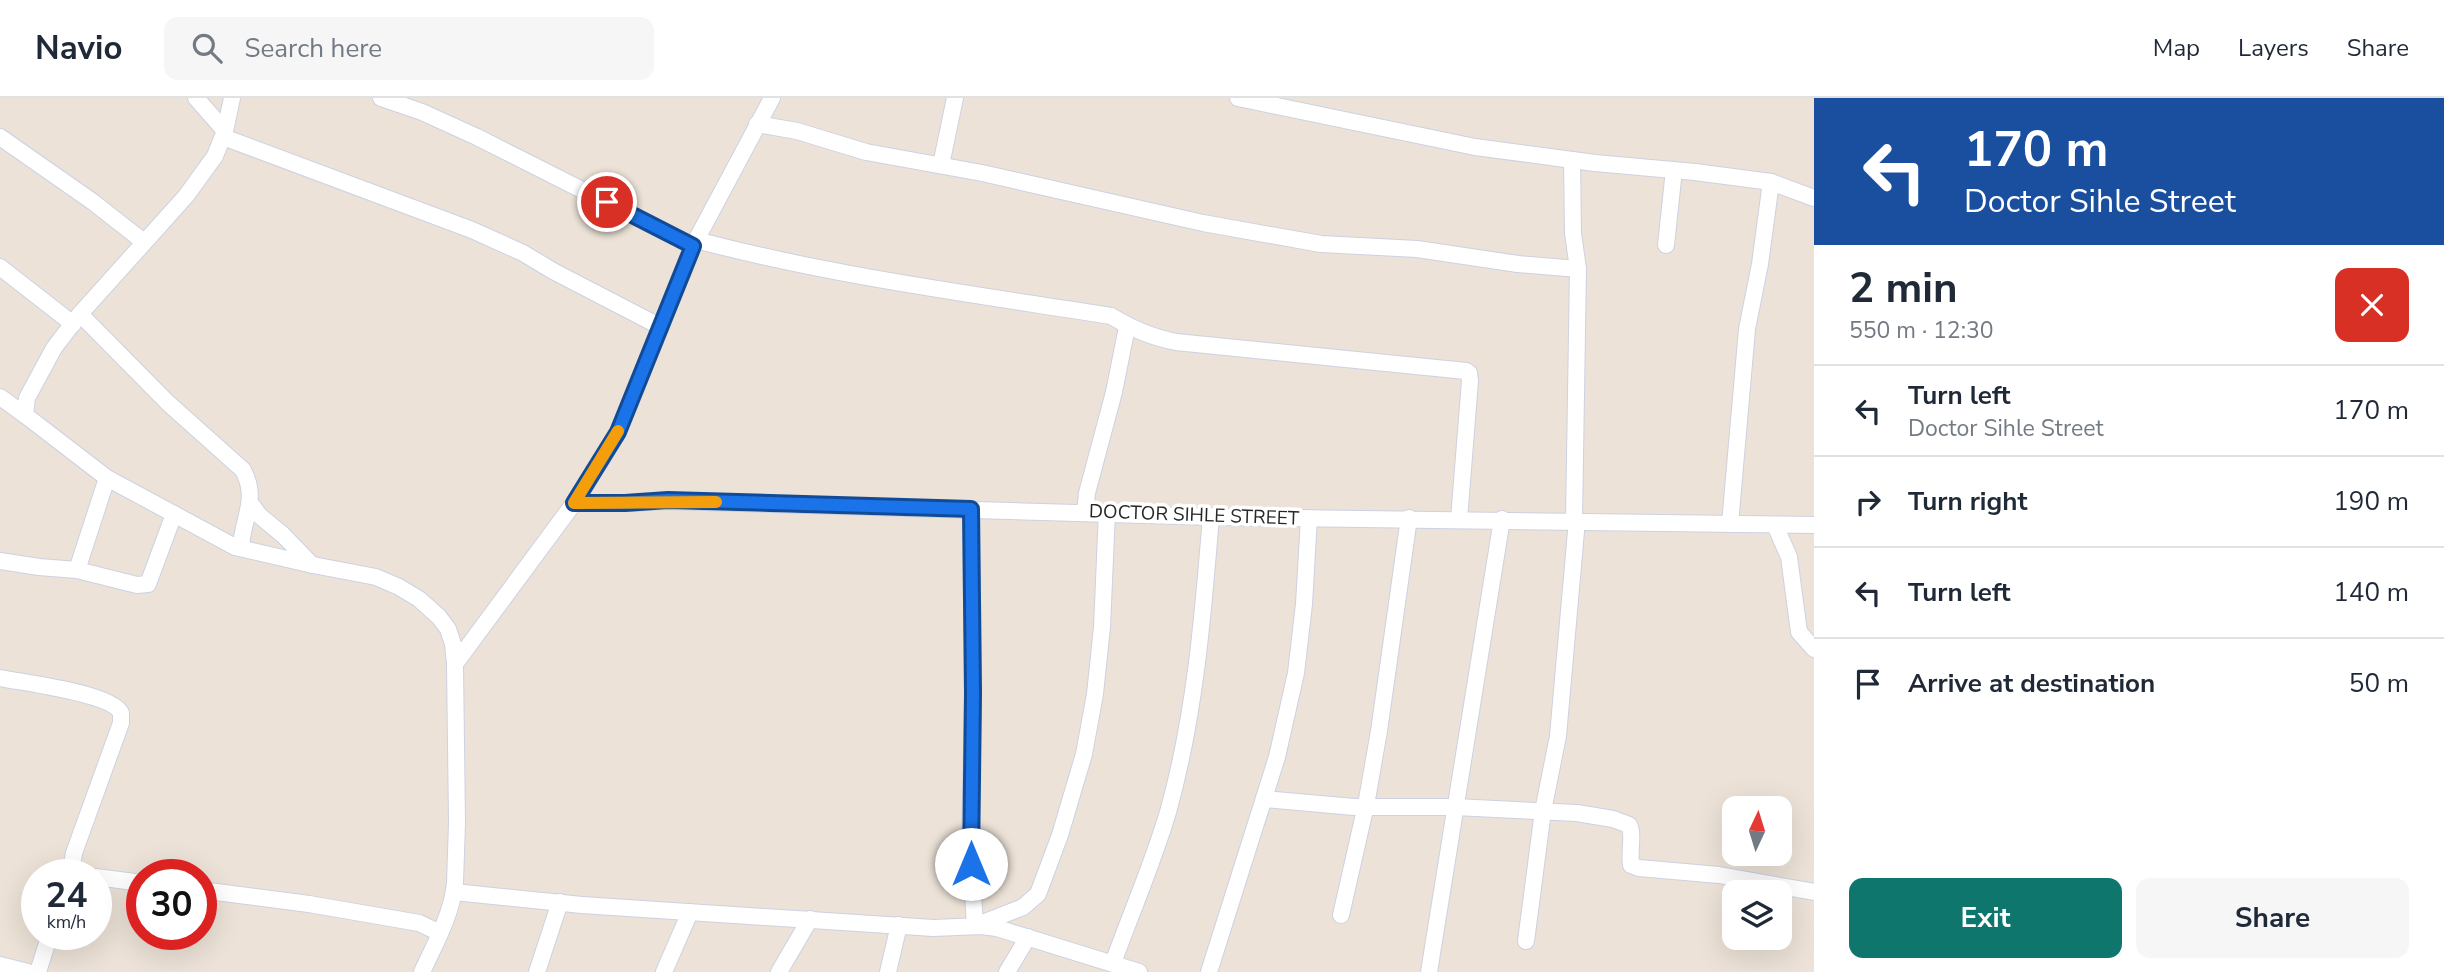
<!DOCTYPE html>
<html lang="en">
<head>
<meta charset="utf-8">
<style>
  :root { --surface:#fff; --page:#f6f6f7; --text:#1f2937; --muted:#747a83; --line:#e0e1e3; --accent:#0f766e }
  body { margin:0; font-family:"Nunito Sans",sans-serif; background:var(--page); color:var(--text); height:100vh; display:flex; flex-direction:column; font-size:26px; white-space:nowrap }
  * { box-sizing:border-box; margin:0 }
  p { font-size:23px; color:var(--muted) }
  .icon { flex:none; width:38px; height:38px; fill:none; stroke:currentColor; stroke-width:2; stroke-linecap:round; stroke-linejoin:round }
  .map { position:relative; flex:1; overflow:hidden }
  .details { display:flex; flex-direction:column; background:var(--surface); width:630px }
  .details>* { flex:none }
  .banner { background:#1a4fa0; color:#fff; overflow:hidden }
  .needle { width:46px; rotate:4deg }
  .fabs { position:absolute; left:1722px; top:698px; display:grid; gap:14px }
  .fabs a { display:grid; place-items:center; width:70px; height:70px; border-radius:14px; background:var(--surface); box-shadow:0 7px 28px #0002; font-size:35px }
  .speed { position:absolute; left:21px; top:761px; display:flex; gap:14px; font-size:35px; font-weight:700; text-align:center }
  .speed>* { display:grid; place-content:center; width:91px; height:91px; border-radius:50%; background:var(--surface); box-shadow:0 7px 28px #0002; line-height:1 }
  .speed small { font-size:18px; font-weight:400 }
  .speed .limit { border:10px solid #d22; background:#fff; color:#111 }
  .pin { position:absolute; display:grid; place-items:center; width:60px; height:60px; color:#fff; margin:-30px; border:4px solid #fff; border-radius:50%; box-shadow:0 2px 7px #0007 }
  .me { position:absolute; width:77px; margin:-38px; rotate:0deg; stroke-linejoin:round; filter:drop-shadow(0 0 5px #0008) }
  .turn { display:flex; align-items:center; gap:24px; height:147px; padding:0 35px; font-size:32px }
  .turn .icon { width:91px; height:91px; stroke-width:2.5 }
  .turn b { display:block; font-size:49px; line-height:60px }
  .round { display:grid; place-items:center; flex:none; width:74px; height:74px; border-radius:14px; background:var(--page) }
  .headline { display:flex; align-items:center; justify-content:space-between; height:119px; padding:0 35px }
  h1 { font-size:42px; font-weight:700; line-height:52px }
  .button { display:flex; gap:14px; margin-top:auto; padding:14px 35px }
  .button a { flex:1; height:80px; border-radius:14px; background:var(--accent); color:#fff; font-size:28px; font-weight:700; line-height:80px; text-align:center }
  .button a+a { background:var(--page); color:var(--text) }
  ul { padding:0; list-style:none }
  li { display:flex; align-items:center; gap:21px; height:91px; padding:0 35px; border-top:2px solid var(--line) }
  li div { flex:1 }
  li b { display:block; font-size:26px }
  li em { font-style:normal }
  header { display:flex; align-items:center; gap:42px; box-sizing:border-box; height:98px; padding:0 35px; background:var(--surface); border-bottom:2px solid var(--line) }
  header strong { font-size:33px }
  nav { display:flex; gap:38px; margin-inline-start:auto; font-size:24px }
  .search { width:490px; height:63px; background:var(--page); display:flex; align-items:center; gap:18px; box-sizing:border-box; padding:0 24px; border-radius:14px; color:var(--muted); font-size:26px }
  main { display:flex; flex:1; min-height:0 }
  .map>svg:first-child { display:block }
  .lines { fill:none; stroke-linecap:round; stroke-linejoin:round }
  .minor-casing { stroke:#ccd2e2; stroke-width:18 }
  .minor { stroke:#fff; stroke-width:16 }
  .route-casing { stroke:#114b97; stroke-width:18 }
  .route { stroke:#1a73e8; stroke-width:12 }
  .slow { stroke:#f59e0b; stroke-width:12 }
  .labels { text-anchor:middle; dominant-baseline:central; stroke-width:7; stroke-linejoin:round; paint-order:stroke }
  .street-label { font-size:19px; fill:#272727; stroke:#fff }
</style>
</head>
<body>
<header>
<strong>Navio</strong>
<div class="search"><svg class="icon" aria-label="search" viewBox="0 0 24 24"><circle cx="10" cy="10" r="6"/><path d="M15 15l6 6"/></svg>Search here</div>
<nav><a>Map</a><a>Layers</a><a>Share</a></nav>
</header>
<main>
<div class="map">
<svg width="1814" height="874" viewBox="0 0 1814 874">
  <rect width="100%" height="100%" fill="#ece2d7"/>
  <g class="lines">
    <g class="minor-casing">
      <g id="minor">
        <path d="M196 0 225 33"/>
        <path d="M232 0 225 33 215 58 186 98 80 216 54 250 27 300 25 317 107 380 235 449 313 467 376 479 399 489 419 501 439 519 448 531 453 546 455 566 457 725 455 785C452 816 435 846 422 874"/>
        <path d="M381 0 422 14 477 39 693 148"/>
        <path d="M1238 0 1475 49 1595 65 1695 74 1771 84 1814 100"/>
        <path d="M757 26 797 33 866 54 982 75 1203 125 1321 146 1417 151 1518 166 1578 171"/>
        <path d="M0 39 93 104 144 144"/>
        <path d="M223 39 472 132 523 155 553 173 661 229"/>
        <path d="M1572 62 1573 135 1578 171 1574 422"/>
        <path d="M941 67 955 0"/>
        <path d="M696 142C832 178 972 196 1111 218 1133 231 1151 239 1176 244L1466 273 1469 275 1470 283 1459 421"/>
        <path d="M1666 147 1674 72"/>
        <path d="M0 169 73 226"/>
        <path d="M80 216 168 305 243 372C259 402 242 420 241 450"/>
        <path d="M0 299 25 317"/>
        <path d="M250 405 260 418 283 437 312 467"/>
        <path d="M574 405H625L668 403 1213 419 1814 427"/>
        <path d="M971 411 973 595 970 749 975 828 1023 809 1038 796 1060 737 1084 656 1095 596 1102 529 1107 414"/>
        <path d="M1085 414 1087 395 1114 294 1127 229"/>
        <path d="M1730 426 1747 231 1760 166 1771 84"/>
        <path d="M1775 427 1789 459 1799 534 1814 551"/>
        <path d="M0 463 39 469 77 472 107 380"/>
        <path d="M77 472 137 487 148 486 174 416"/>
        <path d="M455 566 574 405 618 334 693 148 772 0"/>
        <path d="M0 580C24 585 111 595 121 615V625L74 755 71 772 86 777"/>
        <path d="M1264 701 1354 709H1455L1577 715 1613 721 1629 727C1634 736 1629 755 1631 767L1639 770 1719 777 1814 794"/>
        <path d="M96 779 142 785"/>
        <path d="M201 792 309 806 419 825 440 835"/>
        <path d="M454 794 582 807 933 830 981 828 997 830 1139 874"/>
        <path d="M1341 817 1366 707 1379 633 1409 420"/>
        <path d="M1526 843 1543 713 1558 638 1577 422"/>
        <path d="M1113 865C1131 815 1153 765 1168 714 1195 618 1203 518 1211 418"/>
        <path d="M0 867 28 874"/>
        <path d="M38 874 50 836"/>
        <path d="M537 874 560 804"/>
        <path d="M664 874 690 814"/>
        <path d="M779 874 810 821"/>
        <path d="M888 874 899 827"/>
        <path d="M1007 874 1028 839"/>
        <path d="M1209 874 1277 659 1296 575 1304 506 1309 420"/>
        <path d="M1429 874 1502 421"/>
      </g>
    </g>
    <use href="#minor" class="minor"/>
  </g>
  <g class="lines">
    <g class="route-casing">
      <path id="route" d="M607 104 693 148 618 334 574 405H625L668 402 971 411 973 595 971 766"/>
    </g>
    <use href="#route" class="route"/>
    <path class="slow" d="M618 333 574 405 716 404"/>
  </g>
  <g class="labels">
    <g class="street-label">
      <text transform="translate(1194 417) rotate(2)">DOCTOR SIHLE STREET</text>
    </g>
  </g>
</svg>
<div class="fabs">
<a><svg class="needle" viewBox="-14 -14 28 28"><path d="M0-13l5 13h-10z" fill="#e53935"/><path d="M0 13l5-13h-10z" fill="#747a83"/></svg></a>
<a><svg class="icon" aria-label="layers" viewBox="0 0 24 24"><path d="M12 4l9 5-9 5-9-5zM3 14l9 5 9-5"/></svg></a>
</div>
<div class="speed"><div>24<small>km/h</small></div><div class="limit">30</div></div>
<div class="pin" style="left:607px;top:104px;background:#d93025"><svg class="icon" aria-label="arrive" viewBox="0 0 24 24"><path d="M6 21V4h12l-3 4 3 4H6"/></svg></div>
<svg class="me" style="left:971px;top:766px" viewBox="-20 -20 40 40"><circle r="19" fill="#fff"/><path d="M0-13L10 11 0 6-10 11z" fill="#1a73e8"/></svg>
</div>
<section class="details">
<div class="banner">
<div class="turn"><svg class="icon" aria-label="left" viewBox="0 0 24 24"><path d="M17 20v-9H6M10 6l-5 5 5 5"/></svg><div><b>170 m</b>Doctor Sihle Street</div></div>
</div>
<div class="headline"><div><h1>2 min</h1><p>550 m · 12:30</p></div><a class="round" style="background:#d93025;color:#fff"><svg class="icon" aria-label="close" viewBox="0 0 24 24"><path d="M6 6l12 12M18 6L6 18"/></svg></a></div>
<ul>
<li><svg class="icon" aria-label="left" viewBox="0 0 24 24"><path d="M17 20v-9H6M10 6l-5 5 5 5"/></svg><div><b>Turn left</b><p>Doctor Sihle Street</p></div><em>170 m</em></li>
<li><svg class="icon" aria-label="right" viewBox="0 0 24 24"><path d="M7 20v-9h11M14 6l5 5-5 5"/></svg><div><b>Turn right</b></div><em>190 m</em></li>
<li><svg class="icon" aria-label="left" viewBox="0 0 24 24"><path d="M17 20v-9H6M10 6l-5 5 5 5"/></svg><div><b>Turn left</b></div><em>140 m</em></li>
<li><svg class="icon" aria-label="arrive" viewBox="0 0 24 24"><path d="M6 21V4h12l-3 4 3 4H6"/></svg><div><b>Arrive at destination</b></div><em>50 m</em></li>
</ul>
<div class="button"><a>Exit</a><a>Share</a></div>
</section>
</main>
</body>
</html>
